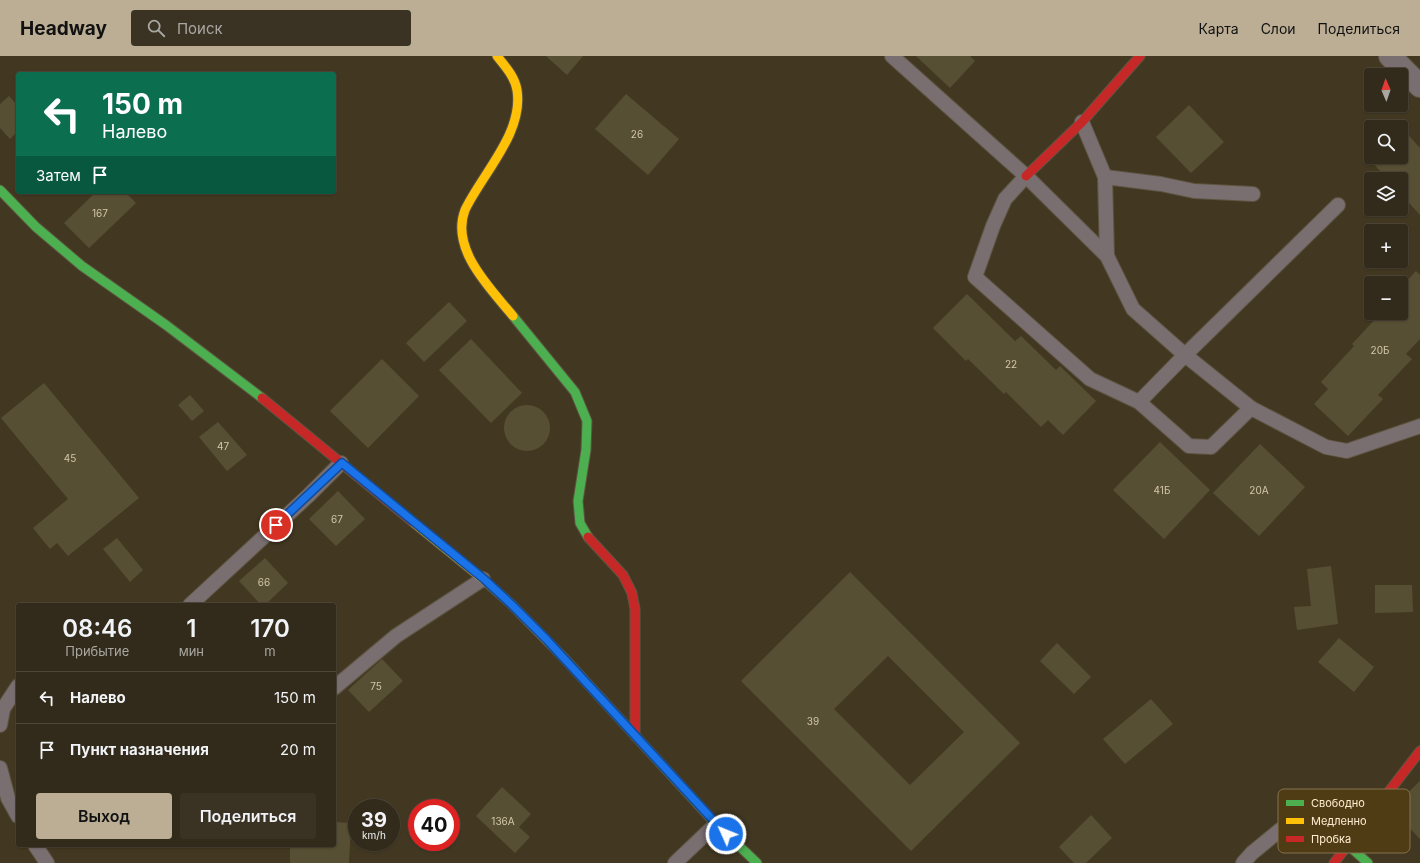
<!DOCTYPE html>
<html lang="ru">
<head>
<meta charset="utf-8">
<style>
  :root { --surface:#322a1a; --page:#3a3223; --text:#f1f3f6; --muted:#a8a7a2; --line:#4d4639; --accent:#bcae94 }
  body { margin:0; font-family:Inter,sans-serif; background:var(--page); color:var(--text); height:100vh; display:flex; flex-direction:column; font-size:15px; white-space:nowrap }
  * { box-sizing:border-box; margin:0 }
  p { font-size:13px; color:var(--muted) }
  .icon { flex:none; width:22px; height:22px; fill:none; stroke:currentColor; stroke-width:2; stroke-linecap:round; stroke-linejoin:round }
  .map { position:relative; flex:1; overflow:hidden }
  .drawer { position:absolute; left:16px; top:547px; width:320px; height:244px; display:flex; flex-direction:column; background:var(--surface); border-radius:4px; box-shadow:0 1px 3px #0004,0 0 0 1px var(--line) }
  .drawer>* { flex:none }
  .guide { position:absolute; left:16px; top:16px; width:320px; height:122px; border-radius:4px; box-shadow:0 1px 3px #0004,0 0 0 1px var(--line); background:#0b6e4f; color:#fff; overflow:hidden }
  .needle { width:26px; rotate:358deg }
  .controls { position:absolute; left:1364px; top:12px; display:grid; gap:8px }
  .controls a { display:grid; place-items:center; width:44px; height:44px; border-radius:4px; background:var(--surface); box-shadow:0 1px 3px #0004,0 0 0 1px var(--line); font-size:20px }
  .speed { position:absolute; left:348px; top:743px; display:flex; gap:8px; font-size:20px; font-weight:700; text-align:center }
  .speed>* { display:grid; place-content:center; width:52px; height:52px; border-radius:50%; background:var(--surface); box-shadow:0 1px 3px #0004,0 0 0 1px var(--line); line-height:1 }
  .speed small { font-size:10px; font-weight:400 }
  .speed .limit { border:6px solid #d22; background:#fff; color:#111 }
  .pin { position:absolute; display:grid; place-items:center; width:34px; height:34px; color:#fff; margin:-17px; border:2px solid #fff; border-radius:50%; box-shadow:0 1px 4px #0007 }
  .me { position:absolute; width:44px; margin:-22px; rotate:314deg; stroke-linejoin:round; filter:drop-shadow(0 0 3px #0008) }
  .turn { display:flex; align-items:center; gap:14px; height:84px; padding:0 20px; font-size:18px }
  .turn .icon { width:52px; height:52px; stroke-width:2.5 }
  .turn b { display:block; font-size:28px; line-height:34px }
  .then { display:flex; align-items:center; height:38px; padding:0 20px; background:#0003; gap:8px; font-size:15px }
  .eta { display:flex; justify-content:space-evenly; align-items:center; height:68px; text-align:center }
  .eta b { font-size:24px; font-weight:600; line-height:28px }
  .primary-button { display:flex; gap:8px; margin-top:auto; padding:8px 20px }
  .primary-button a { flex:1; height:46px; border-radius:4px; background:var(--accent); color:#111; font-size:16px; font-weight:600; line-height:46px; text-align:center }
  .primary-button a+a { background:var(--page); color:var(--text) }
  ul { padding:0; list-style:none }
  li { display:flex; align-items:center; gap:12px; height:52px; padding:0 20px; border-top:1px solid var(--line) }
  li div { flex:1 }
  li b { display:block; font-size:15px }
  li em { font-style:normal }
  header { display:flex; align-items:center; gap:24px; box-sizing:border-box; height:56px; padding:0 20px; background:var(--accent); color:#111 }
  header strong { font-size:19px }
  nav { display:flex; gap:22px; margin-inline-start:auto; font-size:14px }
  .search { width:280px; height:36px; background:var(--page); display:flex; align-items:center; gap:10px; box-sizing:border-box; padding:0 14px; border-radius:4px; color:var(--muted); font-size:15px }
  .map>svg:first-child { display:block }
  .building { fill:#574f33; fill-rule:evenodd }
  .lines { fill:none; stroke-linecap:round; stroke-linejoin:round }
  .lane-casing { stroke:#5e5441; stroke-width:16 }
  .street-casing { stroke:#5e5441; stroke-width:24 }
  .fast-casing { stroke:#5e5441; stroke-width:11 }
  .slow-casing { stroke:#5e5441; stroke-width:11 }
  .jam-casing { stroke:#5e5441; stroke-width:11 }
  .lane { stroke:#796f71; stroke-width:14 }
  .street { stroke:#796f71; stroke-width:22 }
  .fast { stroke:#4caf50; stroke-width:9 }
  .slow { stroke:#ffc107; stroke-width:9 }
  .jam { stroke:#c62828; stroke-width:9 }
  .route-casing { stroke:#114b97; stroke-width:10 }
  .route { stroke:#1a73e8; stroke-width:7 }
  .labels { text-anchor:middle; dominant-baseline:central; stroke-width:4; stroke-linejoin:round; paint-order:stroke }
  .number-label { font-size:10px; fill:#d4c6aa }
  .key { fill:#503c14; stroke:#84714d; stroke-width:1 }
  .key-label { font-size:11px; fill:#feeed1 }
</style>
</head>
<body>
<header>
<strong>Headway</strong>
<div class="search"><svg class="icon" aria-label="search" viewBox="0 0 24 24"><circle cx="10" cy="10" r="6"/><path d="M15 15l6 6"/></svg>Поиск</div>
<nav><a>Карта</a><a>Слои</a><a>Поделиться</a></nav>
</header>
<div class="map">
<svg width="1420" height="807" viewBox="0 0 1420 807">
  <rect width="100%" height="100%" fill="#423822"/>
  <g class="building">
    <path d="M546 0H583L567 19Z"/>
    <path d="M916 0H970L975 5 950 32Z"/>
    <path d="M626 38 679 83 648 119 595 73Z"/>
    <path d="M9 40 18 50V75L10 83 0 72V48Z"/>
    <path d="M1189 49 1224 86 1191 117 1156 81Z"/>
    <path d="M1401 71 1420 92V159L1401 138V123H1387L1367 100 1371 96V101H1401Z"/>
    <path d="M96 136H125L136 147 89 192 64 167Z"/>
    <path d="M1416 215 1420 219V283L1406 298 1412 303 1378 339 1383 343 1348 380 1314 348 1328 333 1321 326 1354 290 1352 288 1381 257H1401V231Z"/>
    <path d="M967 238 1015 285 1021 280 1056 314 1060 310 1096 345 1063 379 1048 364 1041 371 1006 336 1004 338 968 303 966 305 933 272Z"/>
    <path d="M449 246 467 265 424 306 406 287Z"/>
    <path d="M471 283 522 337 491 367 439 314Z"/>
    <path d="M382 303 419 340 368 392 330 355Z"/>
    <path d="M44 327 139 442 68 500 57 487 50 493 33 472 68 443 1 362Z"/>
    <path d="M190 339 204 355 192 365 178 349Z"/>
    <circle cx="527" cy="372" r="23"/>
    <path d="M218 366 247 399 227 415 199 381Z"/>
    <path d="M1160 386 1210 434 1164 483 1113 434Z"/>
    <path d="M1260 388 1305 431 1259 480 1213 437Z"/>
    <path d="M338 435 365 463 336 490 309 463Z"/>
    <path d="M117 482 143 514 130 526 103 493Z"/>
    <path d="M265 502 288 527 265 549H261L239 525Z"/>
    <path d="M1331 510 1338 568 1297 574 1294 551 1311 550 1307 513Z"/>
    <path d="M850 516 1020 687 911 795 741 625ZM888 600 964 676 910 729 834 653Z"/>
    <path d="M1375 529H1412L1413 556 1375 557Z"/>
    <path d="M1339 582 1374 611 1354 636 1318 606Z"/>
    <path d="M1057 587 1091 621 1074 638 1040 605Z"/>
    <path d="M382 603 403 625 369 656 348 634Z"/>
    <path d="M1151 643 1173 668 1125 708 1103 683Z"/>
    <path d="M1420 725V783L1391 753Z"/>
    <path d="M502 731 531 758 519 771 530 781 515 797 476 760Z"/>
    <path d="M1091 759 1112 782 1086 807H1074L1059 791Z"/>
    <path d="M334 766 351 767 349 807H290V789H334Z"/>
  </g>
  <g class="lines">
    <g class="lane-casing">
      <g id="lane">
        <path d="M892 0 1026 120 1107 200 1133 253 1185 299 1139 346"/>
        <path d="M1082 66 1105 121 1107 200"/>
        <path d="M1026 120 1005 143 993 170 975 221 1090 323 1139 346 1189 390 1211 391 1251 352 1185 299 1338 149"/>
        <path d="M1105 121 1161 128 1194 135 1253 138"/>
        <path d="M1251 352 1326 391 1347 395 1420 370"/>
        <path d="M190 549 309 439 341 407"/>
        <path d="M334 632 396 580 483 523"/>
        <path d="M0 669 3 653 18 630"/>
        <path d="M0 712 8 742 18 760"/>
        <path d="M35 789 47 807"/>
        <path d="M675 807 716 768"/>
        <path d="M1243 807 1252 797 1280 774 1294 766 1316 767 1348 789"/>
      </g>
    </g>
    <g class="street-casing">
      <path id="street" d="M1390 0 1420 30"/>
    </g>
    <g class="fast-casing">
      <g id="fast">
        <path d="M0 134 36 171 82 210 166 269 262 342"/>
        <path d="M513 260 575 336 587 365 586 394 578 445 580 467 588 481"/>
        <path d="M564 602 716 768 757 807"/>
        <path d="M1348 789 1368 807"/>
      </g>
    </g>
    <g class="slow-casing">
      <g id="slow">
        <path d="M497 0C505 10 515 21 517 34 524 77 482 118 465 154 450 193 490 232 513 260"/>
        <path d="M413 466 483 523 511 548 564 602"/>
      </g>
    </g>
    <g class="jam-casing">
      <g id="jam">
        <path d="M1026 120 1082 66 1140 0"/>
        <path d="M262 342 413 466"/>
        <path d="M588 481 623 519 632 537 635 553V680"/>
        <path d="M1334 807 1420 695"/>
      </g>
    </g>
    <use href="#lane" class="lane"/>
    <use href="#street" class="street"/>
    <use href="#fast" class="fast"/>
    <use href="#slow" class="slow"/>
    <use href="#jam" class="jam"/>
  </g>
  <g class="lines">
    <g class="route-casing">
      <path id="route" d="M276 469 342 407 484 523 511 548 547 584 726 778"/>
    </g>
    <use href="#route" class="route"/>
  </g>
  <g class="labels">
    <g class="number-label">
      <text x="637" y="78">26</text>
      <text x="100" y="157">167</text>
      <text x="1380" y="294">20Б</text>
      <text x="1011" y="308">22</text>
      <text x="223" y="390">47</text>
      <text x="70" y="402">45</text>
      <text x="1162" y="434">41Б</text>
      <text x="1259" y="434">20А</text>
      <text x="337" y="463">67</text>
      <text x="264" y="526">66</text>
      <text x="376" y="630">75</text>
      <text x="813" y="665">39</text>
      <text x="503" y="765">136А</text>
    </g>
  </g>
  <rect x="1278" y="733" width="132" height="64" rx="6" class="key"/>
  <rect x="1286" y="744" width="18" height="6" fill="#4caf50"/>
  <rect x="1286" y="762" width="18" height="6" fill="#ffc107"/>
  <rect x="1286" y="780" width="18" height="6" fill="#c62828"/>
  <g class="key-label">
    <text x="1311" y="751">Свободно</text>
    <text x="1311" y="769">Медленно</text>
    <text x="1311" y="787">Пробка</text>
  </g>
</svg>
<div class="controls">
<a><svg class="needle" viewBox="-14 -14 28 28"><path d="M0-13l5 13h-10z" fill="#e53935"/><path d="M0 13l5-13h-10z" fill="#a8a7a2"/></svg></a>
<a><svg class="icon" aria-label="search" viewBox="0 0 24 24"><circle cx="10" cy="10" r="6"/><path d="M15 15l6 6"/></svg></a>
<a><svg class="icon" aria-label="layers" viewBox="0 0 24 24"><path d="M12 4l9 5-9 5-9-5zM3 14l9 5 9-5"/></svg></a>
<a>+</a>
<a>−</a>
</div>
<div class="speed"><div>39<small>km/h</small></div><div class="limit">40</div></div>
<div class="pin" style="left:276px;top:469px;background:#d93025"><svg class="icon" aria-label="arrive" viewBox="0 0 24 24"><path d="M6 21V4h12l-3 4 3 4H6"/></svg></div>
<svg class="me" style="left:726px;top:778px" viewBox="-20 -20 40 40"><circle r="17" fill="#1a73e8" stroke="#fff" stroke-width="3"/><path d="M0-11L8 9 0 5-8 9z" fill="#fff"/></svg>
<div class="guide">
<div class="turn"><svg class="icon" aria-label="left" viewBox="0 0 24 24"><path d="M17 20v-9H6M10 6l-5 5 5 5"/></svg><div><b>150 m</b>Налево</div></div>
<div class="then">Затем<svg class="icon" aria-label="arrive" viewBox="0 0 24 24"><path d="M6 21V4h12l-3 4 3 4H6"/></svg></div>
</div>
<section class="drawer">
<div class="eta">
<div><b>08:46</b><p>Прибытие</p></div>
<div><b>1</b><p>мин</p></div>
<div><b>170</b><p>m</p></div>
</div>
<ul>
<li><svg class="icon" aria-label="left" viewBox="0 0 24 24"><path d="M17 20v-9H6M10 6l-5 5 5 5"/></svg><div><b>Налево</b></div><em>150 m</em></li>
<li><svg class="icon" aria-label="arrive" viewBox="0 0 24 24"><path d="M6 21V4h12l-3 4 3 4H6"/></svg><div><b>Пункт назначения</b></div><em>20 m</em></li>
</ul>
<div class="primary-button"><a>Выход</a><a>Поделиться</a></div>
</section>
</div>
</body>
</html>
